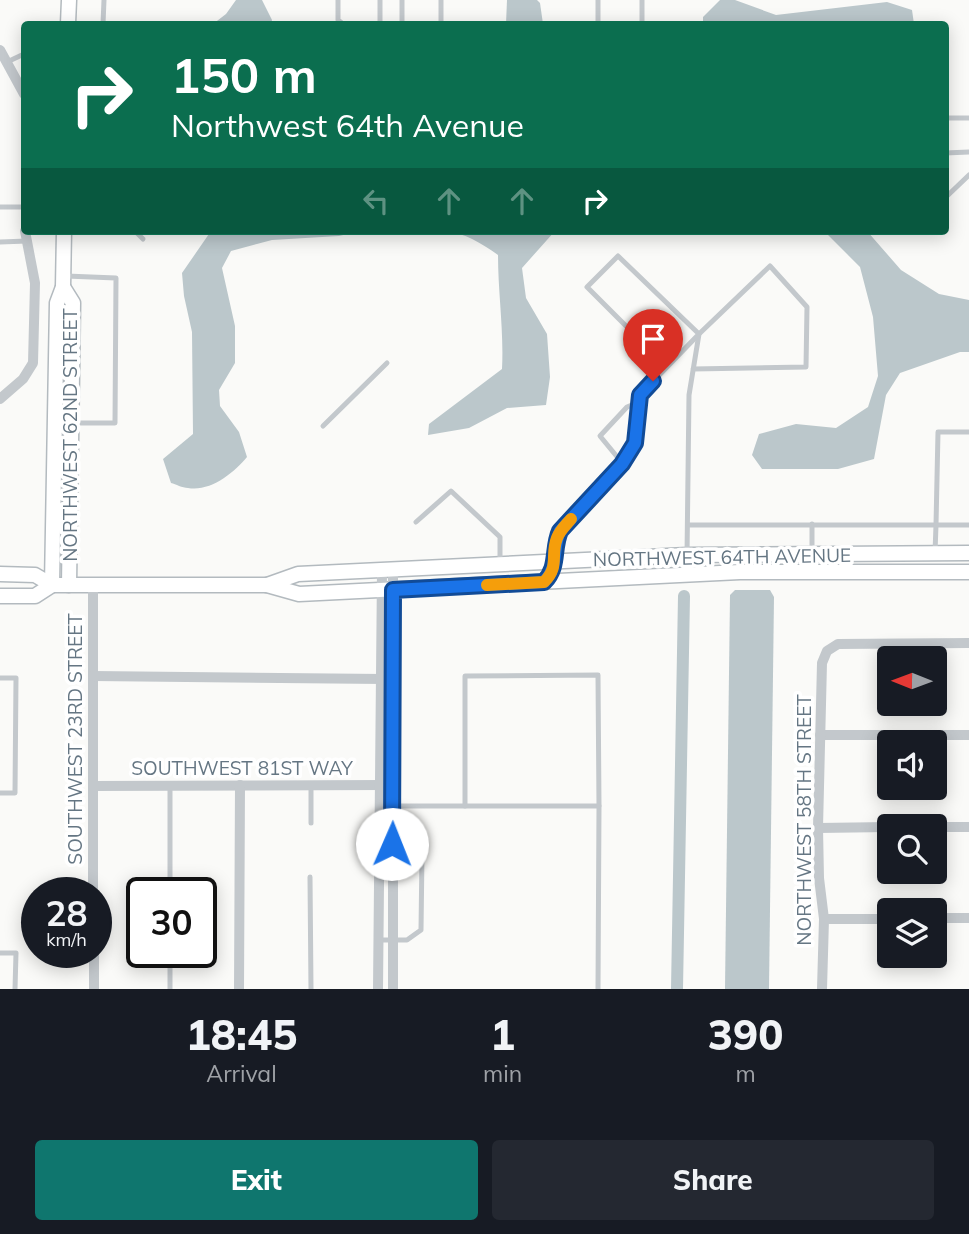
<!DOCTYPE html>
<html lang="en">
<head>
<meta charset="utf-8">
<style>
  :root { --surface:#171b24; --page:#242831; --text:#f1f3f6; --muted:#9ea1a6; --accent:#0f766e }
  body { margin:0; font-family:Mulish,sans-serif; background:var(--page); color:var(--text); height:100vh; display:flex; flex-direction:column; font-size:26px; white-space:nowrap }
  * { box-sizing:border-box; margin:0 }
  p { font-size:23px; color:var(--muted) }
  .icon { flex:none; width:38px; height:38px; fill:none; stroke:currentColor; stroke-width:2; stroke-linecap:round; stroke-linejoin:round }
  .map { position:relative; height:989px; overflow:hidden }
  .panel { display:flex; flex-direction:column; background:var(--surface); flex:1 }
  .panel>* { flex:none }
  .top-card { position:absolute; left:21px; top:21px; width:928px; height:214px; border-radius:7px; box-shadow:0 4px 18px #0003; background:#0b6e4f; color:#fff; overflow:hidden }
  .needle { width:46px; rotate:271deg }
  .controls { position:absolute; left:877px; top:646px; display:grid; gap:14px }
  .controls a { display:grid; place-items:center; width:70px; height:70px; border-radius:7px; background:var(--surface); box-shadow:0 4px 18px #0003; font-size:35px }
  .speed { position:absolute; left:21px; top:877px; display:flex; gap:14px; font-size:35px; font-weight:700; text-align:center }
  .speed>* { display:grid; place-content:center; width:91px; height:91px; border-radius:50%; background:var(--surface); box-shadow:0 4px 18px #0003; line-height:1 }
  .speed small { font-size:18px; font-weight:400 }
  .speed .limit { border:4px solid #111; border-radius:10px; background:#fff; color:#111 }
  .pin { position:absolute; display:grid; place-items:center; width:60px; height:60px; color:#fff; margin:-72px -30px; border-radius:50% 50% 50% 0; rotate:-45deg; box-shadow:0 0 7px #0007 }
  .pin .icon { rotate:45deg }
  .me { position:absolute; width:77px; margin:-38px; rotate:1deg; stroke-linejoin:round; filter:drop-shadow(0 0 5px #0008) }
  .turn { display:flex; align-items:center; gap:24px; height:147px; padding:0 35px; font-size:32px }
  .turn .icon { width:91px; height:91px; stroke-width:2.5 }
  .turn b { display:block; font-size:49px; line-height:60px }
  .lanes { display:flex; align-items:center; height:66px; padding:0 35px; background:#0003; justify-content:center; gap:35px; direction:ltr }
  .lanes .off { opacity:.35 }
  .eta { display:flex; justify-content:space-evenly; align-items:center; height:119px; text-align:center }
  .eta b { font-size:42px; font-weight:800; line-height:49px }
  .primary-button { display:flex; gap:14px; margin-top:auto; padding:14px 35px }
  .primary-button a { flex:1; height:80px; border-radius:7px; background:var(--accent); color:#fff; font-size:28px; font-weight:800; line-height:80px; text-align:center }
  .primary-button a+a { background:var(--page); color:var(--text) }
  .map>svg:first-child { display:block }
  .water { fill:#bbc7cb }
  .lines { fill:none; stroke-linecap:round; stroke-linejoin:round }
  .canal { stroke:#bbc7cb; stroke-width:12 }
  .secondary-casing { stroke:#b3babf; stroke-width:17 }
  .lane { stroke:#c3c8cc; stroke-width:5 }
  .street { stroke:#c3c8cc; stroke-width:10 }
  .secondary { stroke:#fff; stroke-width:14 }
  .route-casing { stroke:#114b97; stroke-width:18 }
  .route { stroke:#1a73e8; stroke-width:12 }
  .slow { stroke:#f59e0b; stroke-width:12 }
  .labels { text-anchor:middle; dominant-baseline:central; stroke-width:7; stroke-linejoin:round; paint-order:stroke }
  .street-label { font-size:19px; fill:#657683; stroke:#fff }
</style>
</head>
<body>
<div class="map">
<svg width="969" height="989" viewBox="0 0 969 989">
  <rect width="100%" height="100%" fill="#fafaf8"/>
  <g class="water">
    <path d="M236 0H262L272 20 271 24H213L226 14Z"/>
    <path d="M507 0H537L540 3 543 24H506Z"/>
    <path d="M720 0H735L776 15 887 2 912 10 914 24H703V17Z"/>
    <path d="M211 231H361L339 236 272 240 231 251 222 268 235 326V363L219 390 220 406 239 432 247 457C234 473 210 492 188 488 182 488 176 484 171 483L163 459 193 434 192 332 184 296 182 273Z"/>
    <path d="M445 231H555L522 268 526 298 547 334 550 377 546 405 507 408 469 428 428 435 429 424 502 369C504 331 498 293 498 255 481 243 465 233 445 231Z"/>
    <path d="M824 231H867L901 270 939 294 969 300V352H960L900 373 886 395 874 459 838 469H762L752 455 759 434 796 424 836 428 868 407 878 376 873 317 860 267Z"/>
    <path d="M735 590H770L774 597 769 989H725L730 595Z"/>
  </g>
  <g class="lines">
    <path class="canal" d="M677 989 684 596"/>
    <g class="secondary-casing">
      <g id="secondary">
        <path d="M68 24 69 0"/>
        <path d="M63 287 73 303 69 585"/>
        <path d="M0 574 35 575 52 585H267L299 594 740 572H969"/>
        <path d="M52 585 57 303 63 287 64 231"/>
        <path d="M267 585 298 574 687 555 969 553"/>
        <path d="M0 596H35L52 585"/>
      </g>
    </g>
    <g class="lane">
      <path d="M338 0V20L343 24"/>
      <path d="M380 0V24"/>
      <path d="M598 0V24"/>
      <path d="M103 24 104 0"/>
      <path d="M402 24V0"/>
      <path d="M441 24V0"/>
      <path d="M642 24V0"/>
      <path d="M7 62 24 54"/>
      <path d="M945 118H969"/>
      <path d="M945 153 969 152"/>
      <path d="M945 198 969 175"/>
      <path d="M0 207H24"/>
      <path d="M135 231 143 239"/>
      <path d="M0 242 27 241"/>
      <path d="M66 276 116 278 115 423H72"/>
      <path d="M323 426 387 363"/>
      <path d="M623 464 600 436 627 407 639 402"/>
      <path d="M416 522 451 491 500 537V561"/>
      <path d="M688 525H936L938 432H969"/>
      <path d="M812 553V524"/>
      <path d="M935 553 936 525H969"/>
      <path d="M687 555 689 395 699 334 770 266 807 307 806 367 693 369"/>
      <path d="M554 561 555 541 560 531 623 464 635 442 640 395 699 334 618 256 587 287 667 367"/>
      <path d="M0 678H16L15 793H0"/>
      <path d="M311 786V823"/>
      <path d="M379 806H599L598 989"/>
      <path d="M465 806V676L598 675 599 806"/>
      <path d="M378 843 413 844 422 854 421 930 407 940H379"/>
      <path d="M310 877 311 989"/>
      <path d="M170 892V786"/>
      <path d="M0 953H16L15 989"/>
      <path d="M170 966V989"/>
    </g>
    <g class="street">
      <path d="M0 50 24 94"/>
      <path d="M0 399 23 379 33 363 35 283 25 231"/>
      <path d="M393 571V989"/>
      <path d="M93 586V892"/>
      <path d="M93 676 384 679"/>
      <path d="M820 735H969"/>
      <path d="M93 786 384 785"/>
      <path d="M934 827H969"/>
      <path d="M818 828 889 827"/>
      <path d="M934 918H969"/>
      <path d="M824 919H889"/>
      <path d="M94 952V989"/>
      <path d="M239 989 240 785"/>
      <path d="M378 989 382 571"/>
      <path d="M822 989 824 919 819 878 818 828 822 663 827 651 838 644 969 643"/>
    </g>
    <use href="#secondary" class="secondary"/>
  </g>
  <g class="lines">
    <g class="route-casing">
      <path id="route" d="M392 844 393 590 544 582C559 567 552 549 560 531L622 464 635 443 640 395 653 381"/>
    </g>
    <use href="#route" class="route"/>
    <path class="slow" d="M487 585 544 582C560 566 550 556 557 538 560 530 566 525 571 519"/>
  </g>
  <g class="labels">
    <g class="street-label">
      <text transform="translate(70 435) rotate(-90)">NORTHWEST 62ND STREET</text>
      <text transform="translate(722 557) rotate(-1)">NORTHWEST 64TH AVENUE</text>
      <text transform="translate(75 739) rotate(-90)">SOUTHWEST 23RD STREET</text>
      <text x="242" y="768">SOUTHWEST 81ST WAY</text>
      <text transform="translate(804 820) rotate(-90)">NORTHWEST 58TH STREET</text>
    </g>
  </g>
</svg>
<div class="controls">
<a><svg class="needle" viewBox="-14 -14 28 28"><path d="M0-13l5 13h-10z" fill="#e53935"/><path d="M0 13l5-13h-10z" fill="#9ea1a6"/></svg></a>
<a><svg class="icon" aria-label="sound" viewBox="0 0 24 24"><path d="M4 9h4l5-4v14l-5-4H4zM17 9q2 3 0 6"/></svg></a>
<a><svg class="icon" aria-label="search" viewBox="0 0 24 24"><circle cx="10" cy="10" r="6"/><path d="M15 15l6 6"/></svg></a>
<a><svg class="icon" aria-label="layers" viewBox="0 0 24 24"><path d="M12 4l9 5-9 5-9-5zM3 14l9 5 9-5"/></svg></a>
</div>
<div class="speed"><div>28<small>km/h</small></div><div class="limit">30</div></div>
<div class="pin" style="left:653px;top:381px;background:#d93025"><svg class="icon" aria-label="arrive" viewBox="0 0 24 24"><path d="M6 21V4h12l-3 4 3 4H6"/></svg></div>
<svg class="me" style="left:392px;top:844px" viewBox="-20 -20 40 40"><circle r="19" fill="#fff"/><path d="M0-13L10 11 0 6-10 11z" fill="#1a73e8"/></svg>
<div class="top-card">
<div class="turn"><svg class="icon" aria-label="right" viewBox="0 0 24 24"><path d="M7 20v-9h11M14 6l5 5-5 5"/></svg><div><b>150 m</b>Northwest 64th Avenue</div></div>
<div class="lanes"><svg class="icon off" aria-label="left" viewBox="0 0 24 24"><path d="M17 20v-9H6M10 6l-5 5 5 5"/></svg><svg class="icon off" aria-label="ahead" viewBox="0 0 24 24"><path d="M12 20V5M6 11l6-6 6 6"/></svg><svg class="icon off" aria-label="ahead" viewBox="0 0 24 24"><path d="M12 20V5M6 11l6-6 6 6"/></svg><svg class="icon" aria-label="right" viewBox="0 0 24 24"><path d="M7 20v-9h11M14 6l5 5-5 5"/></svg></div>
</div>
</div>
<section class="panel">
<div class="eta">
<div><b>18:45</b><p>Arrival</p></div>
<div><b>1</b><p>min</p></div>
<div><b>390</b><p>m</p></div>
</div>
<div class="primary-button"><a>Exit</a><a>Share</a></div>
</section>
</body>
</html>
